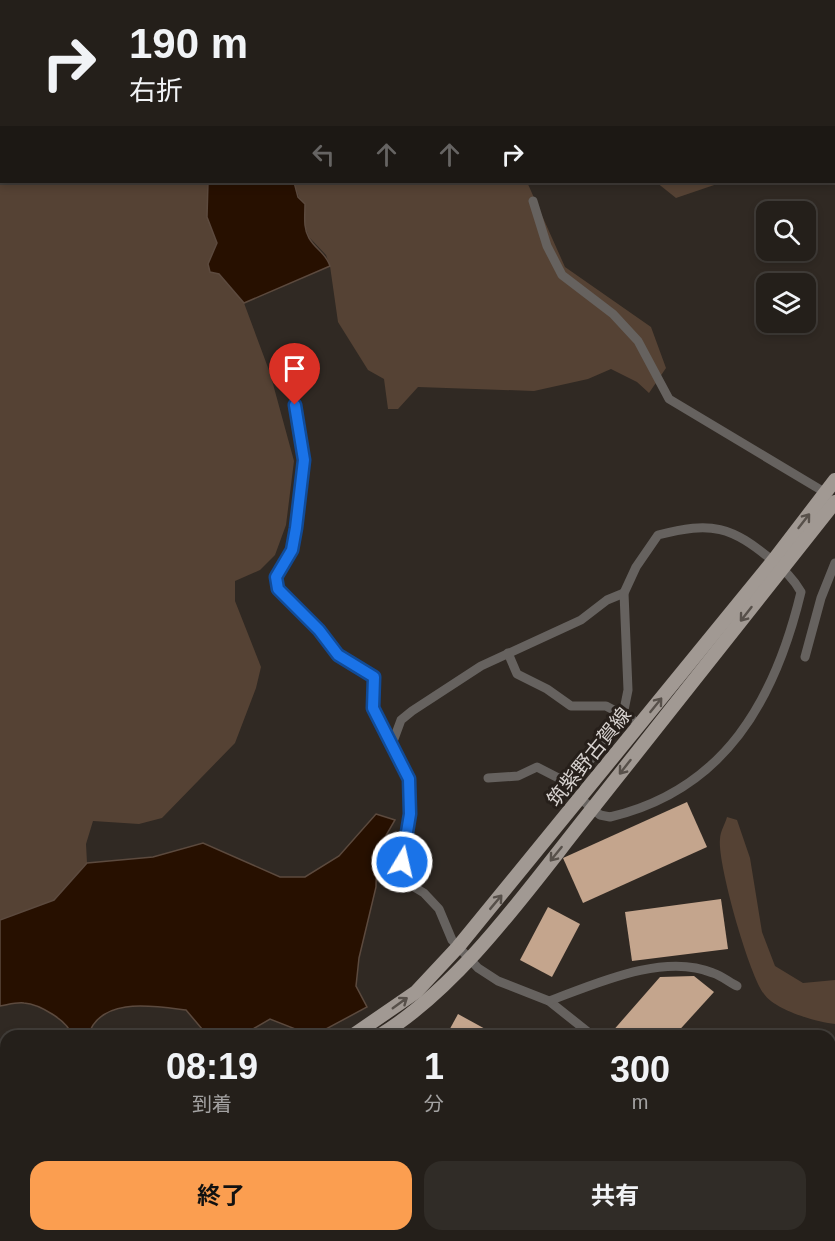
<!DOCTYPE html>
<html lang="ja">
<head>
<meta charset="utf-8">
<style>
  :root { --surface:#241f1a; --page:#302c27; --text:#f1f3f6; --muted:#a3a2a2; --line:#413d39; --accent:#fb9e50 }
  body { margin:0; font-family:Helvetica,"Noto Sans JP",sans-serif; background:var(--page); color:var(--text); height:100vh; display:flex; flex-direction:column; font-size:22px; white-space:nowrap }
  * { box-sizing:border-box; margin:0 }
  p { font-size:20px; color:var(--muted) }
  .icon { flex:none; width:33px; height:33px; fill:none; stroke:currentColor; stroke-width:2; stroke-linecap:round; stroke-linejoin:round }
  .map { position:relative; flex:1; overflow:hidden }
  .panel { position:absolute; left:0px; top:1030px; width:836px; height:212px; display:flex; flex-direction:column; background:var(--surface); border-radius:18px 18px 0 0; box-shadow:0 3px 9px #0003,0 0 0 2px var(--line) }
  .panel>* { flex:none }
  .hud { position:absolute; left:0px; top:0px; width:836px; height:183px; box-shadow:0 3px 9px #0003,0 0 0 2px var(--line); background:#241f1a; color:var(--text); overflow:hidden }
  .fabs { position:absolute; left:756px; top:201px; display:grid; gap:12px }
  .fabs a { display:grid; place-items:center; width:60px; height:60px; border-radius:12px; background:var(--surface); box-shadow:0 3px 9px #0003,0 0 0 2px var(--line); font-size:30px }
  .pin { position:absolute; display:grid; place-items:center; width:51px; height:51px; color:#fff; margin:-62px -26px; border-radius:50% 50% 50% 0; rotate:-45deg; box-shadow:0 0 6px #0007 }
  .pin .icon { rotate:45deg }
  .me { position:absolute; width:66px; margin:-33px; rotate:9deg; stroke-linejoin:round; filter:drop-shadow(0 0 4px #0008) }
  .turn { display:flex; align-items:center; gap:21px; height:126px; padding:0 30px; font-size:27px }
  .turn .icon { width:78px; height:78px; stroke-width:2.5 }
  .turn b { display:block; font-size:42px; line-height:51px }
  .lanes { display:flex; align-items:center; height:57px; padding:0 30px; background:#0003; justify-content:center; gap:30px; direction:ltr }
  .lanes .off { opacity:.35 }
  .eta { display:flex; justify-content:space-evenly; align-items:center; height:102px; text-align:center }
  .eta b { font-size:36px; font-weight:700; line-height:42px }
  .action { display:flex; gap:12px; margin-top:auto; padding:12px 30px }
  .action a { flex:1; height:69px; border-radius:18px; background:var(--accent); color:#111; font-size:24px; font-weight:700; line-height:69px; text-align:center }
  .action a+a { background:var(--page); color:var(--text) }
  .map>svg:first-child { display:block }
  .green { fill:#554234 }
  .water { fill:#271000; stroke:#5c4a3e; stroke-width:1.5 }
  .building { fill:#c4a58d }
  .lines { fill:none; stroke-linecap:round; stroke-linejoin:round }
  .lane { stroke:#66625f; stroke-width:4.5 }
  .street { stroke:#66625f; stroke-width:9 }
  .primary { stroke:#a19993; stroke-width:14 }
  .oneway { stroke:#57504a }
  .route-casing { stroke:#114b97; stroke-width:15 }
  .route { stroke:#1a73e8; stroke-width:10 }
  .labels { text-anchor:middle; dominant-baseline:central; stroke-width:6; stroke-linejoin:round; paint-order:stroke }
  .street-label { font-size:20px; fill:#d7d2cf; stroke:#261f1a }
</style>
</head>
<body>
<div class="map">
<svg width="835" height="1241" viewBox="0 0 835 1241">
  <rect width="100%" height="100%" fill="#302923"/>
  <g class="green">
    <path d="M0 0H835V96L834 2H2V182H208L207 217 217 243 212 254 219 274 244 303 270 373 294 461 286 525 275 555 260 570 235 581V601L261 667 256 688 235 743 162 818 139 824 93 821 86 844 87 863 54 900 0 920Z"/>
    <path d="M294 182H527L565 267 651 327 666 368 649 393 637 382 611 369 588 379 534 391 418 387 398 409H388L384 379 368 370 338 322 330 266 326 255 309 237 305 226V204L299 197Z"/>
    <path d="M656 182H723L676 198Z"/>
    <path d="M727 817 737 820 750 858 762 932 775 966 803 983 835 980V1024C816 1022 775 1010 764 994 749 975 717 862 720 839 720 832 725 824 727 817Z"/>
    <path d="M0 1218H6V1236H266L275 1241H0Z"/>
  </g>
  <g class="water">
    <path d="M208 182H294L298 197 305 204C305 216 303 228 309 238 316 250 326 253 330 266L244 303 219 274 210 272 208 264 217 243 207 217Z"/>
    <path d="M376 814 395 820 377 851 376 887 359 958 356 986 367 1007 313 1036 270 1019 241 1036H208L186 1010C154 1006 100 996 88 1036H72C69 1021 39 1004 24 1003 16 1002 7 1005 0 1006V920L54 900 87 863 153 857 203 843 280 877H305L339 856Z"/>
  </g>
  <g class="building">
    <path d="M687 802 707 847 583 903 563 858Z"/>
    <path d="M721 899 728 949 632 961 625 912Z"/>
    <path d="M548 907 580 924 552 977 520 960Z"/>
    <path d="M694 976 714 992 674 1036H614L611 1033 660 977Z"/>
    <path d="M458 1014 498 1036H446Z"/>
    <rect x="386" y="1236" width="84" height="5"/>
    <path d="M645 1236H745L749 1241H639Z"/>
  </g>
  <g class="lines">
    <path class="lane" d="M798 1236 802 1241"/>
    <g class="street">
      <path d="M533 201 547 246 562 275 613 314 638 341 669 399 826 493"/>
      <path d="M295 405 304 460 296 528 292 550 276 577 278 589 319 630 338 655 374 677 373 708 409 779 410 814 403 862 409 884 424 893 439 909 452 940 478 968 498 981 549 1001 593 1036"/>
      <path d="M508 653 517 674 547 689 571 706H606L640 724"/>
      <path d="M805 657 821 598 835 563"/>
      <path d="M391 747 401 720 412 711 481 666 581 620 607 600 624 593"/>
      <path d="M488 778 518 776 537 767 572 785 623 715 628 690 624 593 636 567 658 535C712 521 731 526 773 561 785 571 793 578 801 592 775 700 725 790 610 817L600 815 581 799"/>
      <path d="M549 1001C595 984 664 952 713 973 722 976 729 982 737 986"/>
      <path d="M830 1233 835 1238"/>
      <path d="M356 1241 357 1236"/>
    </g>
    <g class="primary">
      <path d="M352 1036 416 992 458 947 773 561 835 480"/>
      <path d="M379 1036C458 988 524 895 581 823 666 716 750 608 835 502"/>
      <path d="M0 1106 6 1107"/>
      <path d="M0 1124H6"/>
    </g>
  </g>
  <defs><path id="oneway-shaft" d="M-6 0H5M1.5-3L5.5 0L1.5 3" fill="none" stroke-width="1.6" stroke-linecap="round" stroke-linejoin="round" transform="scale(1.5)"/></defs>
  <g class="oneway">
    <use href="#oneway-shaft" transform="translate(804 521) rotate(-52)"/>
    <use href="#oneway-shaft" transform="translate(746 614) rotate(128)"/>
    <use href="#oneway-shaft" transform="translate(656 705) rotate(-51)"/>
    <use href="#oneway-shaft" transform="translate(625 767) rotate(128)"/>
    <use href="#oneway-shaft" transform="translate(556 854) rotate(129)"/>
    <use href="#oneway-shaft" transform="translate(496 902) rotate(-50)"/>
    <use href="#oneway-shaft" transform="translate(400 1003) rotate(-36)"/>
  </g>
  <g class="lines">
    <g class="route-casing">
      <path id="route" d="M295 405 304 460 296 528 292 550 276 577 278 589 319 630 338 655 374 677 373 708 409 779 410 814 402 862"/>
    </g>
    <use href="#route" class="route"/>
  </g>
  <g class="labels">
    <g class="street-label">
      <text transform="translate(589 757) rotate(-51)">筑紫野古賀線</text>
    </g>
  </g>
</svg>
<div class="fabs">
<a><svg class="icon" aria-label="search" viewBox="0 0 24 24"><circle cx="10" cy="10" r="6"/><path d="M15 15l6 6"/></svg></a>
<a><svg class="icon" aria-label="layers" viewBox="0 0 24 24"><path d="M12 4l9 5-9 5-9-5zM3 14l9 5 9-5"/></svg></a>
</div>
<div class="pin" style="left:295px;top:405px;background:#d93025"><svg class="icon" aria-label="arrive" viewBox="0 0 24 24"><path d="M6 21V4h12l-3 4 3 4H6"/></svg></div>
<svg class="me" style="left:402px;top:862px" viewBox="-20 -20 40 40"><circle r="17" fill="#1a73e8" stroke="#fff" stroke-width="3"/><path d="M0-11L8 9 0 5-8 9z" fill="#fff"/></svg>
<div class="hud">
<div class="turn"><svg class="icon" aria-label="right" viewBox="0 0 24 24"><path d="M7 20v-9h11M14 6l5 5-5 5"/></svg><div><b>190 m</b>右折</div></div>
<div class="lanes"><svg class="icon off" aria-label="left" viewBox="0 0 24 24"><path d="M17 20v-9H6M10 6l-5 5 5 5"/></svg><svg class="icon off" aria-label="ahead" viewBox="0 0 24 24"><path d="M12 20V5M6 11l6-6 6 6"/></svg><svg class="icon off" aria-label="ahead" viewBox="0 0 24 24"><path d="M12 20V5M6 11l6-6 6 6"/></svg><svg class="icon" aria-label="right" viewBox="0 0 24 24"><path d="M7 20v-9h11M14 6l5 5-5 5"/></svg></div>
</div>
<section class="panel">
<div class="eta">
<div><b>08:19</b><p>到着</p></div>
<div><b>1</b><p>分</p></div>
<div><b>300</b><p>m</p></div>
</div>
<div class="action"><a>終了</a><a>共有</a></div>
</section>
</div>
</body>
</html>
